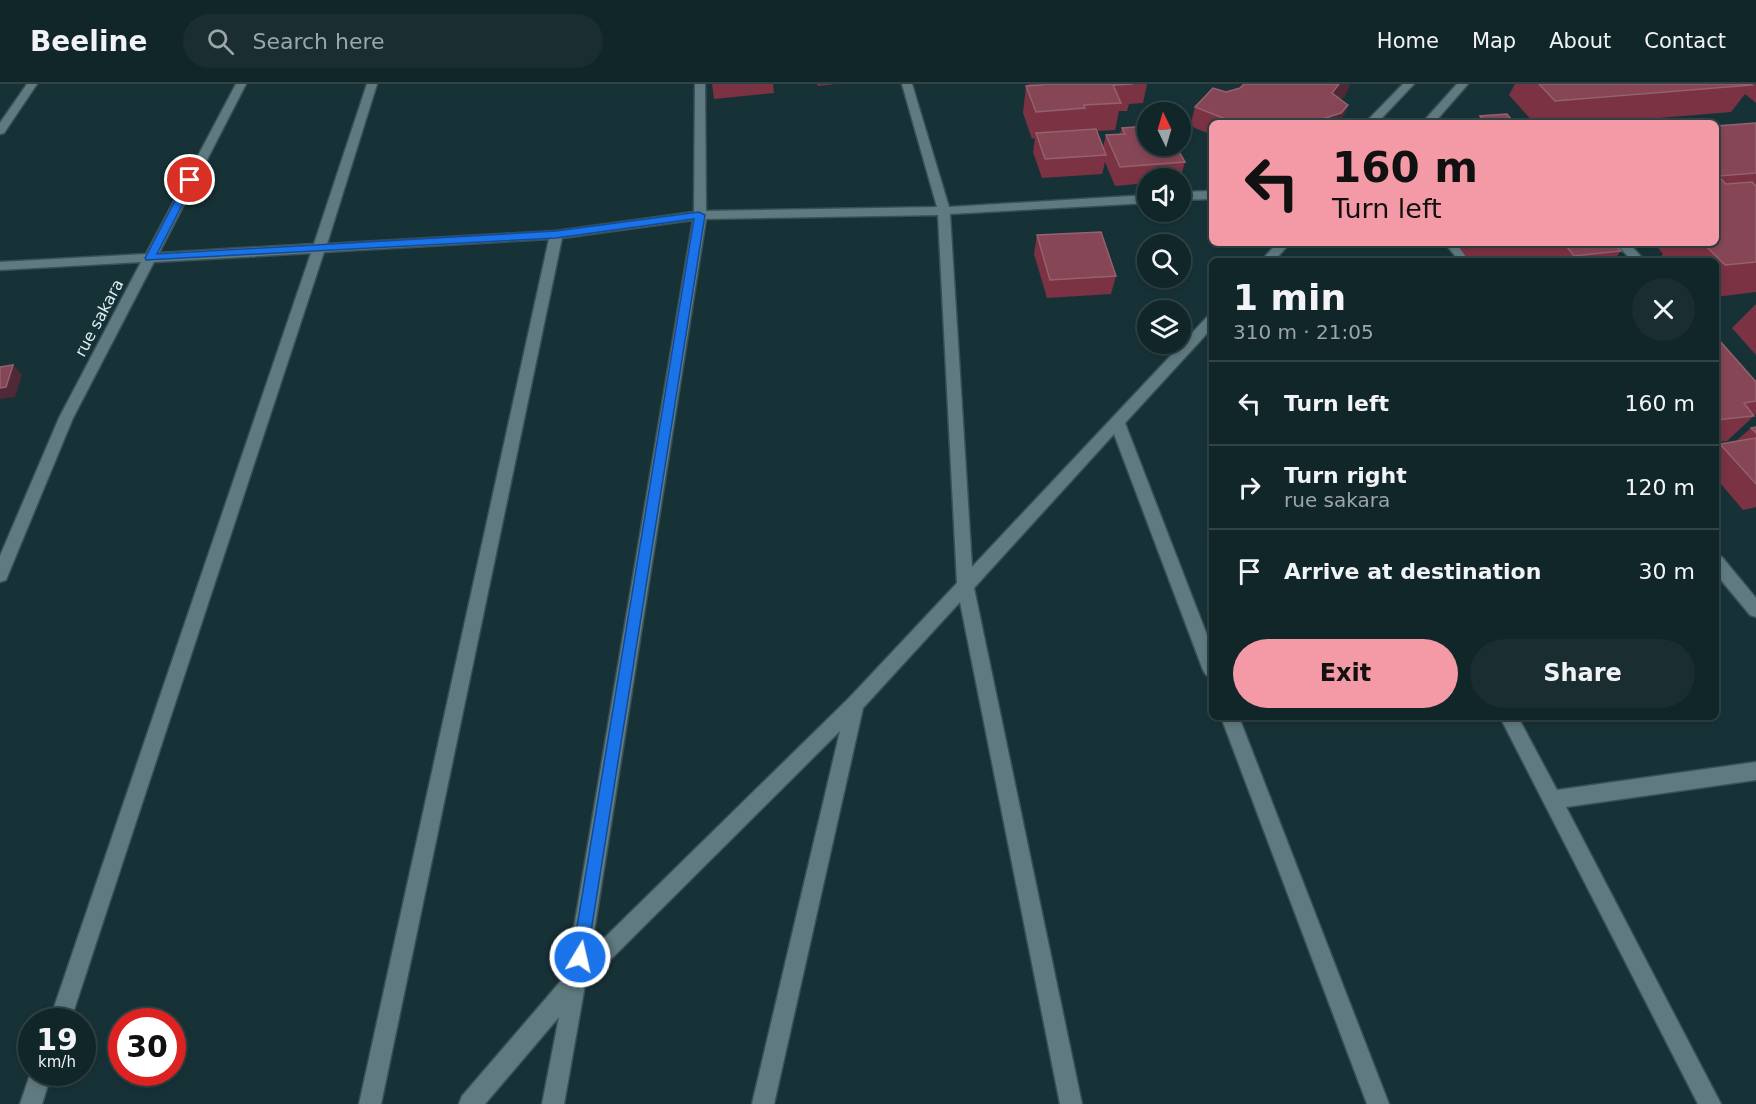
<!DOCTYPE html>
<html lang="en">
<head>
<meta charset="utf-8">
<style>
  :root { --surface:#112629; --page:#1a2e31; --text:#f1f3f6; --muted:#9ca5a8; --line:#304346; --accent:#f49aa6 }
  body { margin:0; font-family:"DejaVu Sans",sans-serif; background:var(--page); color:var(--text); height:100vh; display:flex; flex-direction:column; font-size:22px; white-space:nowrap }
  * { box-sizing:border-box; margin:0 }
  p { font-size:20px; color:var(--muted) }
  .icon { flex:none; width:33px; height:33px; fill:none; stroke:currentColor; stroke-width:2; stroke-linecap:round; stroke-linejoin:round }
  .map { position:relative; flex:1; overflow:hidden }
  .sheet { position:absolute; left:1209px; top:174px; width:510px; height:462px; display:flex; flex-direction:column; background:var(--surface); border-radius:9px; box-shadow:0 3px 9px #0003,0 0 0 2px var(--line) }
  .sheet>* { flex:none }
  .guide { position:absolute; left:1209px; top:36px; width:510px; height:126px; border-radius:9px; box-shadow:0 3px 9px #0003,0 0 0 2px var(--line); background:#f49aa6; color:#111; overflow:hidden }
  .needle { width:39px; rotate:355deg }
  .controls { position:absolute; left:1137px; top:18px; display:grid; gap:12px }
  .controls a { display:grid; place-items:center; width:54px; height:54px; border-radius:50%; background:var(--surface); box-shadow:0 3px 9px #0003,0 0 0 2px var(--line); font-size:30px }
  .speed { position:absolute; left:18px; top:924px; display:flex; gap:12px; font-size:30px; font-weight:700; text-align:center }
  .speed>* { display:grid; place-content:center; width:78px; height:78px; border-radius:50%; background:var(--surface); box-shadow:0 3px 9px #0003,0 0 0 2px var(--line); line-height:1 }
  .speed small { font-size:15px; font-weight:400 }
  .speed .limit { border:9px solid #d22; background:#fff; color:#111 }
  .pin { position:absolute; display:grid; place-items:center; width:51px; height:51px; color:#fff; margin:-26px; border:3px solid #fff; border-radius:50%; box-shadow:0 2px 6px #0007 }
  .me { position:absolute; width:66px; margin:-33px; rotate:9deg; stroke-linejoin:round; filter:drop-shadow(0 0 4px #0008) }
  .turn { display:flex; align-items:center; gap:21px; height:126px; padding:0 24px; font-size:27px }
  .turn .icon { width:78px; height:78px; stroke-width:2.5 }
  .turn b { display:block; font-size:42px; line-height:51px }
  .round { display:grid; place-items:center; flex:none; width:63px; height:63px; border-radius:32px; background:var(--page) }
  .overview { display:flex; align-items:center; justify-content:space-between; height:102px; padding:0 24px }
  h1 { font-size:36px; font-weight:800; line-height:45px }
  .button { display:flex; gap:12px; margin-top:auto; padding:12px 24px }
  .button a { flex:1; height:69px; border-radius:36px; background:var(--accent); color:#111; font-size:24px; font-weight:800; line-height:69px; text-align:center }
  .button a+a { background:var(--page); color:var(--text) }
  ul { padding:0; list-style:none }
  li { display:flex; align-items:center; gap:18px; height:84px; padding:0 24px; border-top:2px solid var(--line) }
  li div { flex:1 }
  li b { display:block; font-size:22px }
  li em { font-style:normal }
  header { display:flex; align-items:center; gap:36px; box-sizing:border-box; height:84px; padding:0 30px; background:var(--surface); border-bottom:2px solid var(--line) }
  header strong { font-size:28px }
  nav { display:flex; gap:33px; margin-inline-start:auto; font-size:21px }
  .search { width:420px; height:54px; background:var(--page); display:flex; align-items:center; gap:15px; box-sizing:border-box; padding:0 21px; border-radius:33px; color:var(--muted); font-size:22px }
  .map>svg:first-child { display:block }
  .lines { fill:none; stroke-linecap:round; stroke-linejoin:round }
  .minor-casing { stroke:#3a5055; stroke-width:3 }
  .minor { fill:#5f7b81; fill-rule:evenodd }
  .wall { fill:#7b3243 }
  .shaded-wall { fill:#4f2a36 }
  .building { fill:#864656; stroke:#94616e; stroke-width:1.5 }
  .route { fill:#1a73e8; stroke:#114b97; stroke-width:1.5 }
  .labels { text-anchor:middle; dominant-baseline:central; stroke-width:6; stroke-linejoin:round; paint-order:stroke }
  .street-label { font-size:16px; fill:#deeef1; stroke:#173237 }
</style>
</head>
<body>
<header>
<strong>Beeline</strong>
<div class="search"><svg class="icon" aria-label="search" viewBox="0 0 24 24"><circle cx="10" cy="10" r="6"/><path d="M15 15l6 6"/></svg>Search here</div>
<nav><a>Home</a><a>Map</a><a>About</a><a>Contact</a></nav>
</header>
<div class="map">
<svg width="1756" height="1020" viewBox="0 0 1756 1020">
  <rect width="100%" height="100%" fill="#173237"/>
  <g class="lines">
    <g class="minor-casing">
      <g id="minor">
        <path d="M27 0H37L4 49 0 50V39Z"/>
        <path d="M236 0H246L159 169 314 160 367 0H377L327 160 556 147 694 128 695 0H705L706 127 937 123 902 0H912L949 123 1148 111V119L950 130 972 483 1207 233 1212 231V244L1125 339 1212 564V594L1206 591 1203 586 1114 350 974 504 1082 1020H1060L960 518 863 624 774 1020H752L840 647 585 901 564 1020H542L559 933 485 1020H459L462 1012 566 891 693 136 562 154 381 1020H359L549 155 324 168 70 938H49L311 169 154 178 73 334 8 491 6 496 0 498V472L59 334 141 178 0 186V178L146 170ZM938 131 957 499 849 614 591 867 706 135Z"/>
        <path d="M1403 0H1414L1377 39H1365Z"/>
        <path d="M1457 0H1468L1434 39H1422Z"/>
        <path d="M1212 107V115L1180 116V108Z"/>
        <path d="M1277 159H1290L1274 177H1261Z"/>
        <path d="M1445 159H1458L1472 177H1459Z"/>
        <path d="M1616 159H1629L1645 177H1632Z"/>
        <path d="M1716 471 1722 473 1756 514V533L1750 531 1716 490Z"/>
        <path d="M1221 633H1239L1389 1020H1367Z"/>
        <path d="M1500 633H1518L1557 706 1756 678V696L1566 723 1721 1020H1698Z"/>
        <path d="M32 985V988H52L42 1020H20Z"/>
      </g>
    </g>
    <use href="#minor" class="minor"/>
  </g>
  <g class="wall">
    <path d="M712 0H773L774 9 714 15Z"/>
    <path d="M817 0H835L818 2Z"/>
    <path d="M1028 0H1147L1143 19 1129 20 1127 27H1119L1115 46 1097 47 1103 63 1106 51 1120 50 1122 44 1185 78 1180 94H1148V99L1115 102 1105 78 1102 90 1042 94 1033 68 1035 54 1032 55 1023 29 1026 2H1029Z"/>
    <path d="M1244 0H1350L1344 13 1339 14 1348 21 1340 39H1212V51L1190 42 1195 23 1226 8 1240 4Z"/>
    <path d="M1515 0H1756V19L1745 10 1731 28 1599 39H1534L1509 11Z"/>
    <path d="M1480 32 1514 39H1476Z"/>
    <path d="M1756 39V208L1716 213V177H1660L1659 175 1663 170 1654 159H1716V42Z"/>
    <path d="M1037 151 1116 192 1111 210 1047 214 1034 170Z"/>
    <path d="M1456 159H1616L1615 160 1621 167 1613 177H1469Z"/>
    <path d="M1756 220V271L1732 244Z"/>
    <path d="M1716 256 1756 298V330L1727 357 1716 358Z"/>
    <path d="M1756 343V423L1743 426 1716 394V364L1720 360 1736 357 1751 344Z"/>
  </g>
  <g class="shaded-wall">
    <path d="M1337 0H1350L1344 13 1333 16 1332 9Z"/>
    <path d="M1348 21 1340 39H1310Z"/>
    <path d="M13 281 22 291 15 313 0 315V304Z"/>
  </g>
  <g class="building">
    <path d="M1042 0H1133L1113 1 1121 19 1084 21 1085 24 1036 28 1026 2 1042 1Z"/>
    <path d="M1244 0H1339L1332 9 1348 21 1341 29 1310 39H1225L1228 36 1195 23 1213 4 1226 8 1240 4Z"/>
    <path d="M1539 0H1750L1752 1 1555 17Z"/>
    <path d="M1507 30 1514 39H1486L1480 32Z"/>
    <path d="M1756 39V89L1718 92 1726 100 1752 98 1756 102V178L1725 181 1703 159H1716V42Z"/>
    <path d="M1148 42V62H1176L1185 78 1120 83 1106 51 1125 50 1122 44Z"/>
    <path d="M1096 45 1106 71 1045 75 1036 49Z"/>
    <path d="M1101 148 1116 192 1050 196 1037 151Z"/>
    <path d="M1564 159H1613L1621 167 1574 172Z"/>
    <path d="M1716 256H1719L1756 298V317L1744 319 1754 332 1716 336Z"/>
    <path d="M13 281 6 303 0 304V283Z"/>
    <path d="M1756 343V349L1751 344Z"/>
    <path d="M1756 354V400L1720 360Z"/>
  </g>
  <path class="route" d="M190 93 195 96 157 170 556 147 699 128 705 131 586 879 580 882 574 879 572 873 694 135 556 154 146 176 145 174 186 96Z"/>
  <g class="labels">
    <g class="street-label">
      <text transform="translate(99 234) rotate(-62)">rue sakara</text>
    </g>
  </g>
</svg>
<div class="controls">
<a><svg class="needle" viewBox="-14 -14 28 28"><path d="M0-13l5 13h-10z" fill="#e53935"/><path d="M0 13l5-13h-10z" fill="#9ca5a8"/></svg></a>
<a><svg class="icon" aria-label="sound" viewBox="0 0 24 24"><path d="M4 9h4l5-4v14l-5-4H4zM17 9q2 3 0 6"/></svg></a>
<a><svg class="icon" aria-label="search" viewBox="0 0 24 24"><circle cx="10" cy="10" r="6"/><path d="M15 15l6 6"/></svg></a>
<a><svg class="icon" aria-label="layers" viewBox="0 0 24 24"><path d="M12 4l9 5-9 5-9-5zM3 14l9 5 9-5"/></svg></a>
</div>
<div class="speed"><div>19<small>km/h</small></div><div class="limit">30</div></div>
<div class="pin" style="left:190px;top:96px;background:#d93025"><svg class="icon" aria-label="arrive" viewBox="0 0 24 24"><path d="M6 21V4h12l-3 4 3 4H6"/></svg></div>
<svg class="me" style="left:580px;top:873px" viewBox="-20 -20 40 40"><circle r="17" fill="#1a73e8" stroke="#fff" stroke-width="3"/><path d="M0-11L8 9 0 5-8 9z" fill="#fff"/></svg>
<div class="guide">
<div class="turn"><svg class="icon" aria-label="left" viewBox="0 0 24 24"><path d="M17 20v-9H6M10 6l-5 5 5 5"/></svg><div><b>160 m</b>Turn left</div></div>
</div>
<section class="sheet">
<div class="overview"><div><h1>1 min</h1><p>310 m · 21:05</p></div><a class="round"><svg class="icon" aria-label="close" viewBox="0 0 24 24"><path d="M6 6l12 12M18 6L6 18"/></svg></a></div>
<ul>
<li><svg class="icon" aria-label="left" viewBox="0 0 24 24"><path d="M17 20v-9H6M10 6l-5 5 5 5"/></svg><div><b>Turn left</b></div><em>160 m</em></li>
<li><svg class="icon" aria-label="right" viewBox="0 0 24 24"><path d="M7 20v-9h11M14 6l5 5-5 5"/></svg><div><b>Turn right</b><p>rue sakara</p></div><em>120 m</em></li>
<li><svg class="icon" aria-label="arrive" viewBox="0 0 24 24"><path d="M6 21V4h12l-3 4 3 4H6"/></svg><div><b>Arrive at destination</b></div><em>30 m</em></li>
</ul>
<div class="button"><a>Exit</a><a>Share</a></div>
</section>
</div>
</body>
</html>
